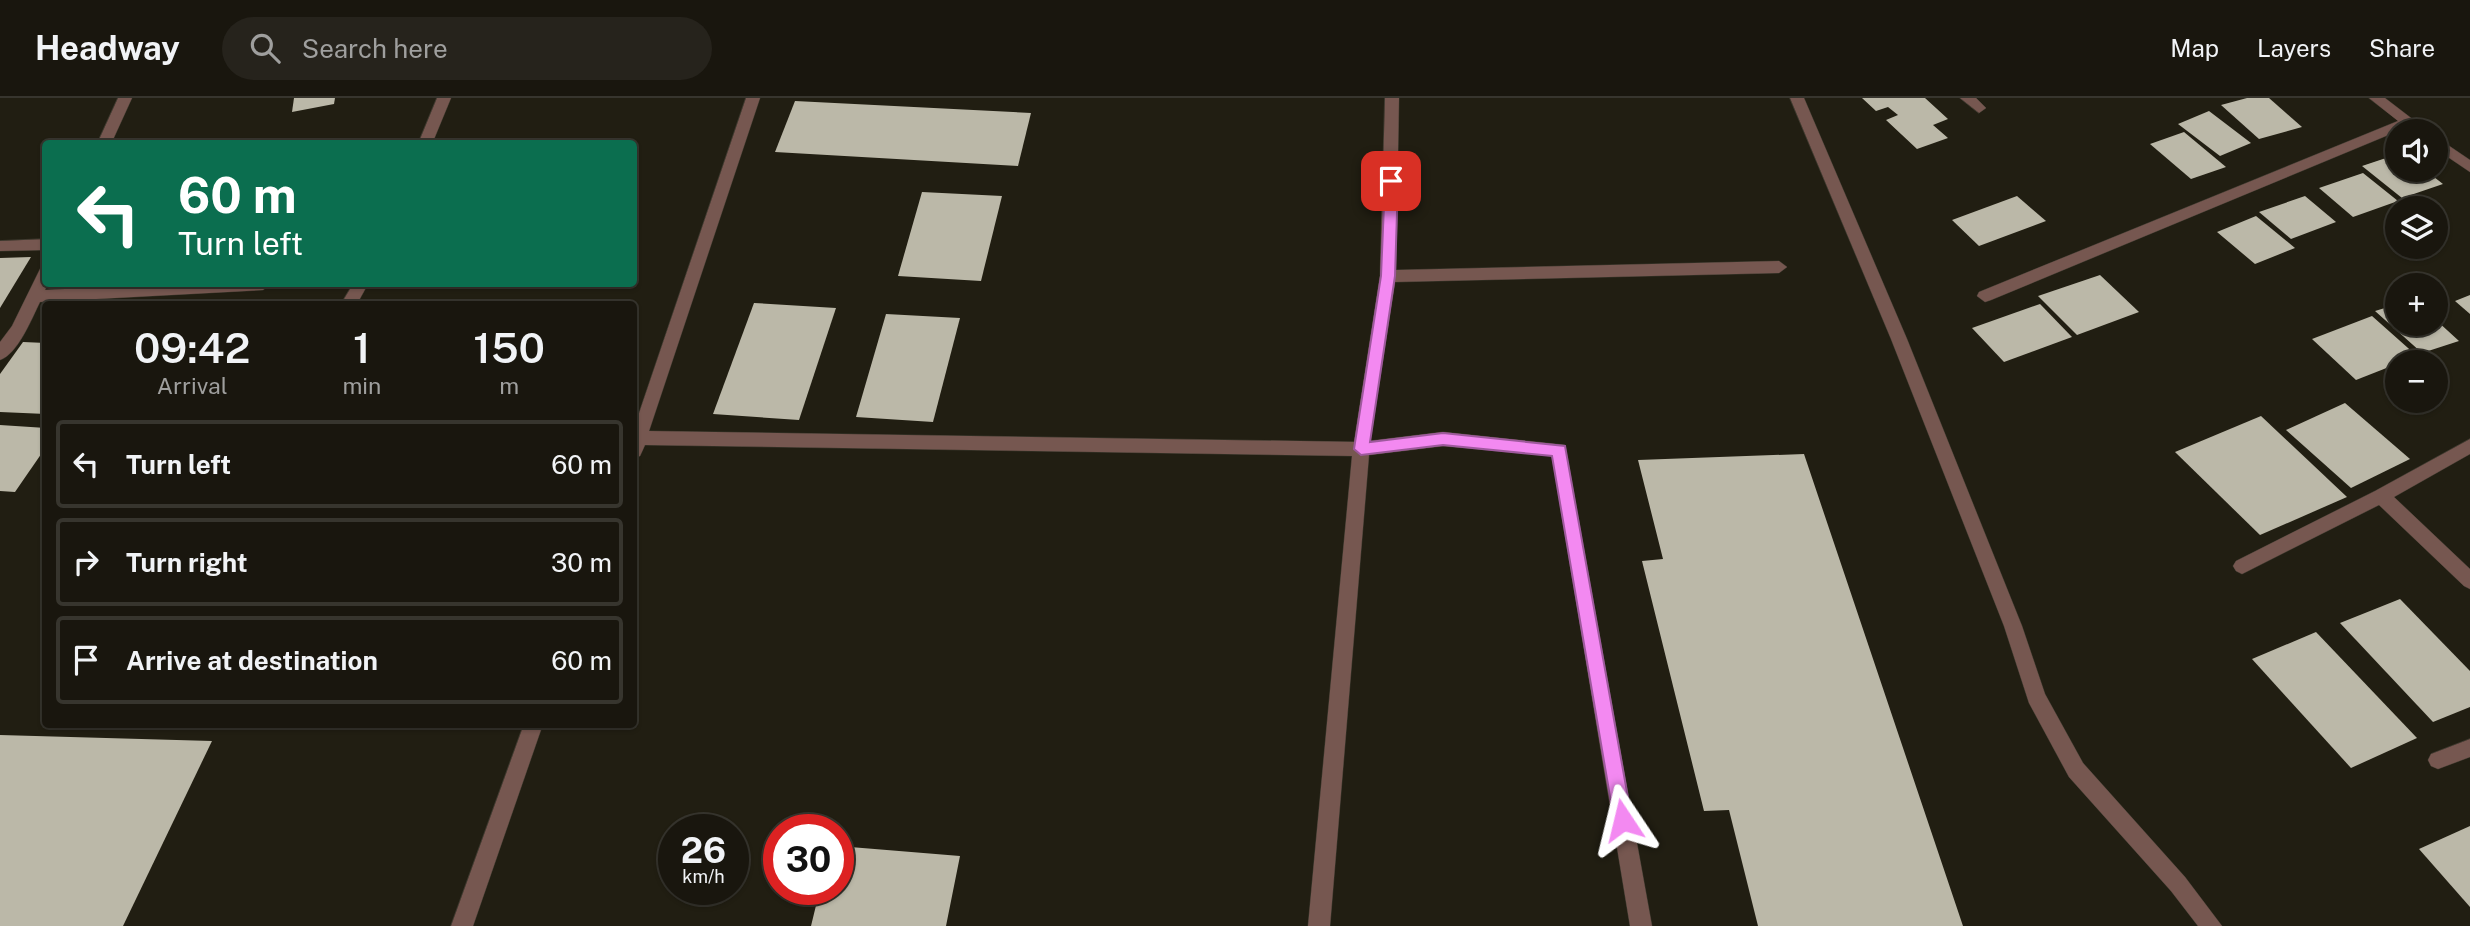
<!DOCTYPE html>
<html lang="en">
<head>
<meta charset="utf-8">
<style>
  :root { --surface:#19160e; --page:#26231c; --text:#f1f3f6; --muted:#9f9f9e; --line:#37352e }
  body { margin:0; font-family:"Public Sans",sans-serif; background:var(--page); color:var(--text); height:100vh; display:flex; flex-direction:column; font-size:26px; white-space:nowrap }
  * { box-sizing:border-box; margin:0 }
  p { font-size:23px; color:var(--muted) }
  .icon { flex:none; width:38px; height:38px; fill:none; stroke:currentColor; stroke-width:2; stroke-linecap:round; stroke-linejoin:round }
  .map { position:relative; flex:1; overflow:hidden }
  .side { position:absolute; left:42px; top:203px; width:595px; height:427px; display:flex; flex-direction:column; background:var(--surface); border-radius:7px; box-shadow:0 2px 5px #0004,0 0 0 2px var(--line) }
  .side>* { flex:none }
  .top-card { position:absolute; left:42px; top:42px; width:595px; height:147px; border-radius:7px; box-shadow:0 2px 5px #0004,0 0 0 2px var(--line); background:#0b6e4f; color:#fff; overflow:hidden }
  .tools { position:absolute; left:2385px; top:21px; display:grid; gap:14px }
  .tools a { display:grid; place-items:center; width:63px; height:63px; border-radius:50%; background:var(--surface); box-shadow:0 2px 5px #0004,0 0 0 2px var(--line); font-size:35px }
  .speed { position:absolute; left:658px; top:716px; display:flex; gap:14px; font-size:35px; font-weight:700; text-align:center }
  .speed>* { display:grid; place-content:center; width:91px; height:91px; border-radius:50%; background:var(--surface); box-shadow:0 2px 5px #0004,0 0 0 2px var(--line); line-height:1 }
  .speed small { font-size:18px; font-weight:400 }
  .speed .limit { border:10px solid #d22; background:#fff; color:#111 }
  .pin { position:absolute; display:grid; place-items:center; width:60px; height:60px; color:#fff; margin:-30px; border-radius:14px; box-shadow:0 4px 10px #0006 }
  .me { position:absolute; width:77px; margin:-38px; rotate:350deg; stroke-linejoin:round; filter:drop-shadow(0 0 5px #0008) }
  .turn { display:flex; align-items:center; gap:24px; height:147px; padding:0 21px; font-size:32px }
  .turn .icon { width:91px; height:91px; stroke-width:2.5 }
  .turn b { display:block; font-size:49px; line-height:60px }
  .eta { display:flex; justify-content:space-evenly; align-items:center; height:119px; text-align:center }
  .eta b { font-size:42px; font-weight:600; line-height:49px }
  ul { padding:0; list-style:none }
  li { display:flex; align-items:center; gap:21px; height:88px; margin:0 14px 10px; padding:0 7px; border:4px solid var(--line); border-radius:7px }
  li div { flex:1 }
  li b { display:block; font-size:26px }
  li em { font-style:normal }
  header { display:flex; align-items:center; gap:42px; box-sizing:border-box; height:98px; padding:0 35px; background:var(--surface); border-bottom:2px solid var(--line) }
  header strong { font-size:33px }
  nav { display:flex; gap:38px; margin-inline-start:auto; font-size:24px }
  .search { width:490px; height:63px; background:var(--page); display:flex; align-items:center; gap:18px; box-sizing:border-box; padding:0 24px; border-radius:38px; color:var(--muted); font-size:26px }
  .map>svg:first-child { display:block }
  .building { fill:#bbb8a8 }
  .lines { fill:none; stroke-linecap:round; stroke-linejoin:round }
  .lane-casing { stroke:#3c392e; stroke-width:1 }
  .street-casing { stroke:#3c392e; stroke-width:1 }
  .path { stroke:#89867c; stroke-width:4.5; stroke-dasharray:6 6; stroke-linecap:butt }
  .lane { fill:#765750; fill-rule:evenodd }
  .street { fill:#765750; fill-rule:evenodd }
  .route { fill:#f389f1; stroke:#9e599d; stroke-width:2 }
</style>
</head>
<body>
<header>
<strong>Headway</strong>
<div class="search"><svg class="icon" aria-label="search" viewBox="0 0 24 24"><circle cx="10" cy="10" r="6"/><path d="M15 15l6 6"/></svg>Search here</div>
<nav><a>Map</a><a>Layers</a><a>Share</a></nav>
</header>
<div class="map">
<svg width="2470" height="828" viewBox="0 0 2470 828">
  <rect width="100%" height="100%" fill="#211e12"/>
  <g class="building">
    <path d="M294 0H335L334 6 292 14Z"/>
    <path d="M1862 0H1925L1948 21 1933 27 1948 40 1917 51 1886 22 1898 17 1888 9 1876 13Z"/>
    <path d="M2247 0H2269L2302 29 2259 41 2221 7Z"/>
    <path d="M795 3 1031 15 1018 68 775 54Z"/>
    <path d="M2209 13 2251 45 2220 58 2178 26Z"/>
    <path d="M2184 34 2226 69 2191 81 2150 46Z"/>
    <path d="M2398 56V72H2425L2443 86 2402 100 2362 68Z"/>
    <path d="M2363 75 2398 103 2353 119 2319 90Z"/>
    <path d="M922 94 1002 98 981 183 898 178Z"/>
    <path d="M2017 98 2046 123 1979 148 1952 122Z"/>
    <path d="M2305 98 2336 124 2291 141 2259 114Z"/>
    <path d="M2256 118 2295 150 2255 166 2217 134Z"/>
    <path d="M31 159 0 210V160Z"/>
    <path d="M2100 177 2139 214 2077 237 2038 198Z"/>
    <path d="M2470 197V216L2455 203Z"/>
    <path d="M754 205 836 210 799 322 713 316Z"/>
    <path d="M2040 206 2072 239 2004 264 1972 230Z"/>
    <path d="M2398 206V226H2436V222L2459 243 2422 255 2375 213Z"/>
    <path d="M886 216 960 220 933 324 856 319Z"/>
    <path d="M2372 218 2417 258 2356 282 2312 241Z"/>
    <path d="M23 244 46 245V316L0 314V276Z"/>
    <path d="M2345 305 2410 361 2351 390 2286 332Z"/>
    <path d="M2261 318 2347 399 2260 437 2175 354Z"/>
    <path d="M0 327 46 330V349L15 394 0 393Z"/>
    <path d="M1804 356 1963 828H1758L1729 712 1704 713 1642 463 1663 461 1638 362Z"/>
    <path d="M2400 501 2470 573V609L2433 624 2340 525Z"/>
    <path d="M2316 534 2417 640 2351 670 2252 561Z"/>
    <path d="M0 637 212 643 123 828H0Z"/>
    <path d="M2470 728V809L2419 751Z"/>
    <path d="M838 748 960 758 946 828H811L820 791H838Z"/>
  </g>
  <g class="lines">
    <g class="lane-casing">
      <g id="lane">
        <path d="M437 0H451L432 46H418Z"/>
        <path d="M1385 0H1399L1396 172 1779 163 1787 169 1779 175 1395 184 1369 351 1367 356H1355L1353 351 1380 178Z"/>
        <path d="M1790 0H1804L1907 241 2022 528 2045 596 2083 665 2185 779 2222 828H2198L2171 793 2069 679 2029 605 2004 528 1891 241Z"/>
        <path d="M1960 0H1976L1986 10 1979 15Z"/>
        <path d="M2369 0H2385L2428 33H2412L2407 30 2398 33 1991 202 1985 204 1977 198 1979 194 2398 23Z"/>
        <path d="M2436 39 2470 62V74L2436 51Z"/>
        <path d="M353 186H368L357 206H341Z"/>
        <path d="M2470 341V356L2394 399 2470 471V491L2464 488 2379 407 2248 473 2242 476 2236 473 2233 468 2236 463 2375 393Z"/>
        <path d="M2470 641V659L2438 671 2431 668 2428 662 2431 656Z"/>
      </g>
    </g>
    <g class="street-casing">
      <g id="street">
        <path d="M118 0H132L111 46H97Z"/>
        <path d="M746 0H760L649 333 1361 344 1443 334 1565 347 1652 828H1630L1552 358 1443 348 1369 357 1330 828H1308L1352 358 645 347 640 358 634 360V330Z"/>
        <path d="M46 141V152L0 153V143Z"/>
        <path d="M46 168V186H48L45 192 163 186H271L263 192 40 204C32 220 18 256 0 262V244L12 228 41 169Z"/>
        <path d="M524 626H543L473 828H451Z"/>
      </g>
    </g>
    <path class="path" d="M130 631 132 626"/>
    <use href="#lane" class="lane"/>
    <use href="#street" class="street"/>
  </g>
  <path class="route" d="M1391 78 1398 83 1395 178 1370 344 1443 335 1565 348 1632 722 1630 728 1623 731 1617 728 1614 722 1552 358 1443 347 1361 357 1354 351 1381 178 1385 83Z"/>
</svg>
<div class="tools">
<a><svg class="icon" aria-label="sound" viewBox="0 0 24 24"><path d="M4 9h4l5-4v14l-5-4H4zM17 9q2 3 0 6"/></svg></a>
<a><svg class="icon" aria-label="layers" viewBox="0 0 24 24"><path d="M12 4l9 5-9 5-9-5zM3 14l9 5 9-5"/></svg></a>
<a>+</a>
<a>−</a>
</div>
<div class="speed"><div>26<small>km/h</small></div><div class="limit">30</div></div>
<div class="pin" style="left:1391px;top:83px;background:#d93025"><svg class="icon" aria-label="arrive" viewBox="0 0 24 24"><path d="M6 21V4h12l-3 4 3 4H6"/></svg></div>
<svg class="me" style="left:1623px;top:722px" viewBox="-20 -20 40 40"><path d="M0-17L14 15 0 8-14 15z" fill="#f389f1" stroke="#fff" stroke-width="4"/></svg>
<div class="top-card">
<div class="turn"><svg class="icon" aria-label="left" viewBox="0 0 24 24"><path d="M17 20v-9H6M10 6l-5 5 5 5"/></svg><div><b>60 m</b>Turn left</div></div>
</div>
<section class="side">
<div class="eta">
<div><b>09:42</b><p>Arrival</p></div>
<div><b>1</b><p>min</p></div>
<div><b>150</b><p>m</p></div>
</div>
<ul>
<li><svg class="icon" aria-label="left" viewBox="0 0 24 24"><path d="M17 20v-9H6M10 6l-5 5 5 5"/></svg><div><b>Turn left</b></div><em>60 m</em></li>
<li><svg class="icon" aria-label="right" viewBox="0 0 24 24"><path d="M7 20v-9h11M14 6l5 5-5 5"/></svg><div><b>Turn right</b></div><em>30 m</em></li>
<li><svg class="icon" aria-label="arrive" viewBox="0 0 24 24"><path d="M6 21V4h12l-3 4 3 4H6"/></svg><div><b>Arrive at destination</b></div><em>60 m</em></li>
</ul>
</section>
</div>
</body>
</html>
